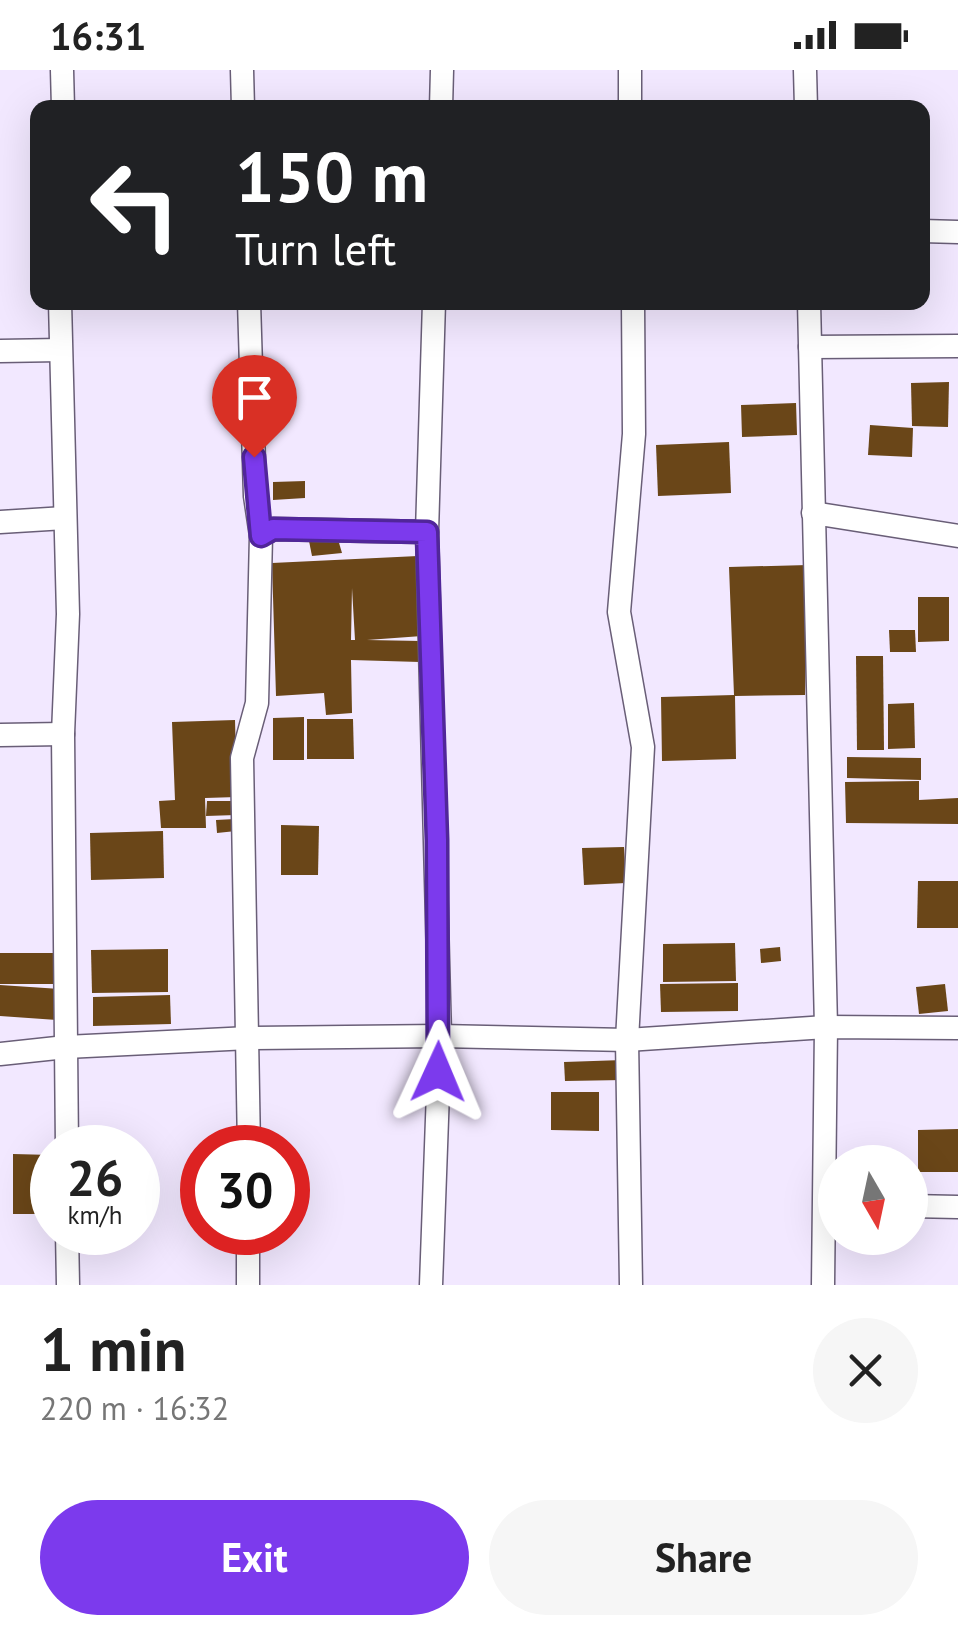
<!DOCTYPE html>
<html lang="en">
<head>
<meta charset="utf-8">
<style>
  :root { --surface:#fff; --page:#f6f6f6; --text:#222; --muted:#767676; --accent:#7c3aed }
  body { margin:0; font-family:"PT Sans",sans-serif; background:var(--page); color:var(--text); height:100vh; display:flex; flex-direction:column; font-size:38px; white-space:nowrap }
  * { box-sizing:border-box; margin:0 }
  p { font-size:32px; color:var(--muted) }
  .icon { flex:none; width:55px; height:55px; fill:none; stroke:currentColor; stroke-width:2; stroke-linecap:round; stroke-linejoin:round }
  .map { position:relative; height:1215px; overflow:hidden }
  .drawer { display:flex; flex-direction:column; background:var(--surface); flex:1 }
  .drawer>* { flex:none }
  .banner { position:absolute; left:30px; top:30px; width:900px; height:210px; border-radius:20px; box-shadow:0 10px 40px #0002; background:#202124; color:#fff; overflow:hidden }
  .needle { width:65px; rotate:171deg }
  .tools { position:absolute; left:818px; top:1075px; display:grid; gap:20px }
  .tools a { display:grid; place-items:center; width:110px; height:110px; border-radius:50%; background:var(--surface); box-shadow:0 10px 40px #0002; font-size:50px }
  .speed { position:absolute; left:30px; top:1055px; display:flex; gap:20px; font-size:50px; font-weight:700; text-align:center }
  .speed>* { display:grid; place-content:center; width:130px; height:130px; border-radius:50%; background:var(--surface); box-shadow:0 10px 40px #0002; line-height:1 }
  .speed small { font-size:25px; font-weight:400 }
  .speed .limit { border:15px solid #d22; background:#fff; color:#111 }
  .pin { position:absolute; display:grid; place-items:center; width:85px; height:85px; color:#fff; margin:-102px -42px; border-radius:50% 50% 50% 0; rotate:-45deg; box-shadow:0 0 10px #0007 }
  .pin .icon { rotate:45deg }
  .me { position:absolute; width:110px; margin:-55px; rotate:1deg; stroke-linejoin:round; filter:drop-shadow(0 0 8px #0008) }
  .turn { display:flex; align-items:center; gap:35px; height:210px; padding:0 40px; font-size:45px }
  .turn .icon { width:130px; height:130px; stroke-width:2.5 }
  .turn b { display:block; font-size:70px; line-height:85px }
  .round { display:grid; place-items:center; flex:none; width:105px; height:105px; border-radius:52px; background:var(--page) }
  .headline { display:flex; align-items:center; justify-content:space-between; height:170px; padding:0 40px }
  h1 { font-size:60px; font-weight:700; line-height:75px }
  .primary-button { display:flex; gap:20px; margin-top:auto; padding:20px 40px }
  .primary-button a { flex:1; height:115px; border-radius:60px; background:var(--accent); color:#fff; font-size:40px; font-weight:700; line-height:115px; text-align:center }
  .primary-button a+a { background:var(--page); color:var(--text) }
  .status { display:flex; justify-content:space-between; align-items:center; height:70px; padding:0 50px; background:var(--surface); direction:ltr }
  .status svg { height:28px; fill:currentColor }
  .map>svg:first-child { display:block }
  .building { fill:#6a4618; fill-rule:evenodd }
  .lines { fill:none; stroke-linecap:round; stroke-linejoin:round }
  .street-casing { stroke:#695e77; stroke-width:25 }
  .street { stroke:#fff; stroke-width:22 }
  .route-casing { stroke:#51269a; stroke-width:25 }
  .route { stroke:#7c3aed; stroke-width:18 }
</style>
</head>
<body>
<div class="status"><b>16:31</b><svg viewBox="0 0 49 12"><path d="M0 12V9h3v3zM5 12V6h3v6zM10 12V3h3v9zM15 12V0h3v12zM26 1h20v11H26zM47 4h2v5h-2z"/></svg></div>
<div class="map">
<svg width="958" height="1215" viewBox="0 0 958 1215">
  <rect width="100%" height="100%" fill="#f2e8ff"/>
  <g class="building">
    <path d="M949 312 948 357 912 356 911 313Z"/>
    <path d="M796 333 797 365 742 367 741 335Z"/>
    <path d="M870 355 913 358 912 387 868 385Z"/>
    <path d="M729 372 731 423 658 426 656 375Z"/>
    <path d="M305 411V428L273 430V412Z"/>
    <path d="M337 466 342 483 312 486 309 471Z"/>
    <path d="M418 486 422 566 367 570 421 571 420 592 351 590 352 643 326 645 324 623 276 626 272 493ZM352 518 355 570H351Z"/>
    <path d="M808 495 805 625 735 626 736 689 662 691 661 627 734 625 729 497Z"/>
    <path d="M918 527H949V571L918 572Z"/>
    <path d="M889 560H915L916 582H890Z"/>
    <path d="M856 586H883L884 680H857Z"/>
    <path d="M914 633 915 678 888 679V634Z"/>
    <path d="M304 647V690H273V648Z"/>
    <path d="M307 649H353L354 689H307Z"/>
    <path d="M235 650 237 727 205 728 206 758H161L159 731 175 730 172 652Z"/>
    <path d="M847 687 921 688V710L847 708Z"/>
    <path d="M919 711V730L958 728V754L846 753 845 712Z"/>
    <path d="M207 731H235L236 745 206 746Z"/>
    <path d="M235 749 236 761 217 763 216 750Z"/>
    <path d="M281 755 319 756 318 805H281Z"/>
    <path d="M163 761 164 808 91 810 90 763Z"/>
    <path d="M624 777 626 813 584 815 582 778Z"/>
    <path d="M918 811H958V858H917Z"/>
    <path d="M735 873 736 911 663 912V874Z"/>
    <path d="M780 877 781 891 761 893 760 879Z"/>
    <path d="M168 879V922L92 923 91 880Z"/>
    <rect x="0" y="883" width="59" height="31"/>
    <path d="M738 913V941L661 942 660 914Z"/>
    <path d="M945 914 948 941 919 944 916 917Z"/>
    <path d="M0 915 60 919 57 950 0 946Z"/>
    <path d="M170 925 171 954 93 956V927Z"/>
    <path d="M623 990 624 1010 565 1011 564 992Z"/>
    <path d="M551 1022H599V1061L551 1060Z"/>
    <path d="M958 1059V1102H918V1060Z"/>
    <path d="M13 1084 52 1085V1144H13Z"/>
  </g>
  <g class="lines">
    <g class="street-casing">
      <g id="street">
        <path d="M62 0 63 38"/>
        <path d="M242 0 243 38"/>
        <path d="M630 0V38"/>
        <path d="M805 0 806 38"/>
        <path d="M441 38 442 0"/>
        <path d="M922 161 958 162"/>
        <path d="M60 232 68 544 63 664 67 1078"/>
        <path d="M249 232 255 426 261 466"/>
        <path d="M809 232 826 957 823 1215"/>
        <path d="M810 277 958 276"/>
        <path d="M0 281 60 280"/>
        <path d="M813 443 958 466"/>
        <path d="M0 452 65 448"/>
        <path d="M0 665 63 664"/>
        <path d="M0 984 66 977 249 968 440 966 627 970 826 957 958 958"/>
        <path d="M249 1078 242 688 257 633 261 466 273 459 427 462"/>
        <path d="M910 1136 958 1137"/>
        <path d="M67 1162 68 1215"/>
        <path d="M248 1215V1162"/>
        <path d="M431 1215 440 966 427 462 434 232"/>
        <path d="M631 1215 627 970 643 677 619 542 634 364 633 232"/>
      </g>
    </g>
    <use href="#street" class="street"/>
  </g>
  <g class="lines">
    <g class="route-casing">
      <path id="route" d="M254 387 261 466 273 459 427 462 437 770 438 1002"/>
    </g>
    <use href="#route" class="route"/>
  </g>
</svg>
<div class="tools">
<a><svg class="needle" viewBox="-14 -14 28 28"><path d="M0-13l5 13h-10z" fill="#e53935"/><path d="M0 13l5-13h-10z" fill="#767676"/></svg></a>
</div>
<div class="speed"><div>26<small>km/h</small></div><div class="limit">30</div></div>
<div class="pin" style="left:254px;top:387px;background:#d93025"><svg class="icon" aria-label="arrive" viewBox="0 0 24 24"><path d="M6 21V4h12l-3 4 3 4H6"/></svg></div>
<svg class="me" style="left:438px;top:1002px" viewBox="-20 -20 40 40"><path d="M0-17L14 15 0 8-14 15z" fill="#7c3aed" stroke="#fff" stroke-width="4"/></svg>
<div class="banner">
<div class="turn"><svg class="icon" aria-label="left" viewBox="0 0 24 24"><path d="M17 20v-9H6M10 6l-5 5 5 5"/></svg><div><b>150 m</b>Turn left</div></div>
</div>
</div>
<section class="drawer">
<div class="headline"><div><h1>1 min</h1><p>220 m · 16:32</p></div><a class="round"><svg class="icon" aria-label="close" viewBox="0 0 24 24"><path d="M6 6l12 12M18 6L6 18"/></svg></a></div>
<div class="primary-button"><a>Exit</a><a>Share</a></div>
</section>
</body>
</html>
